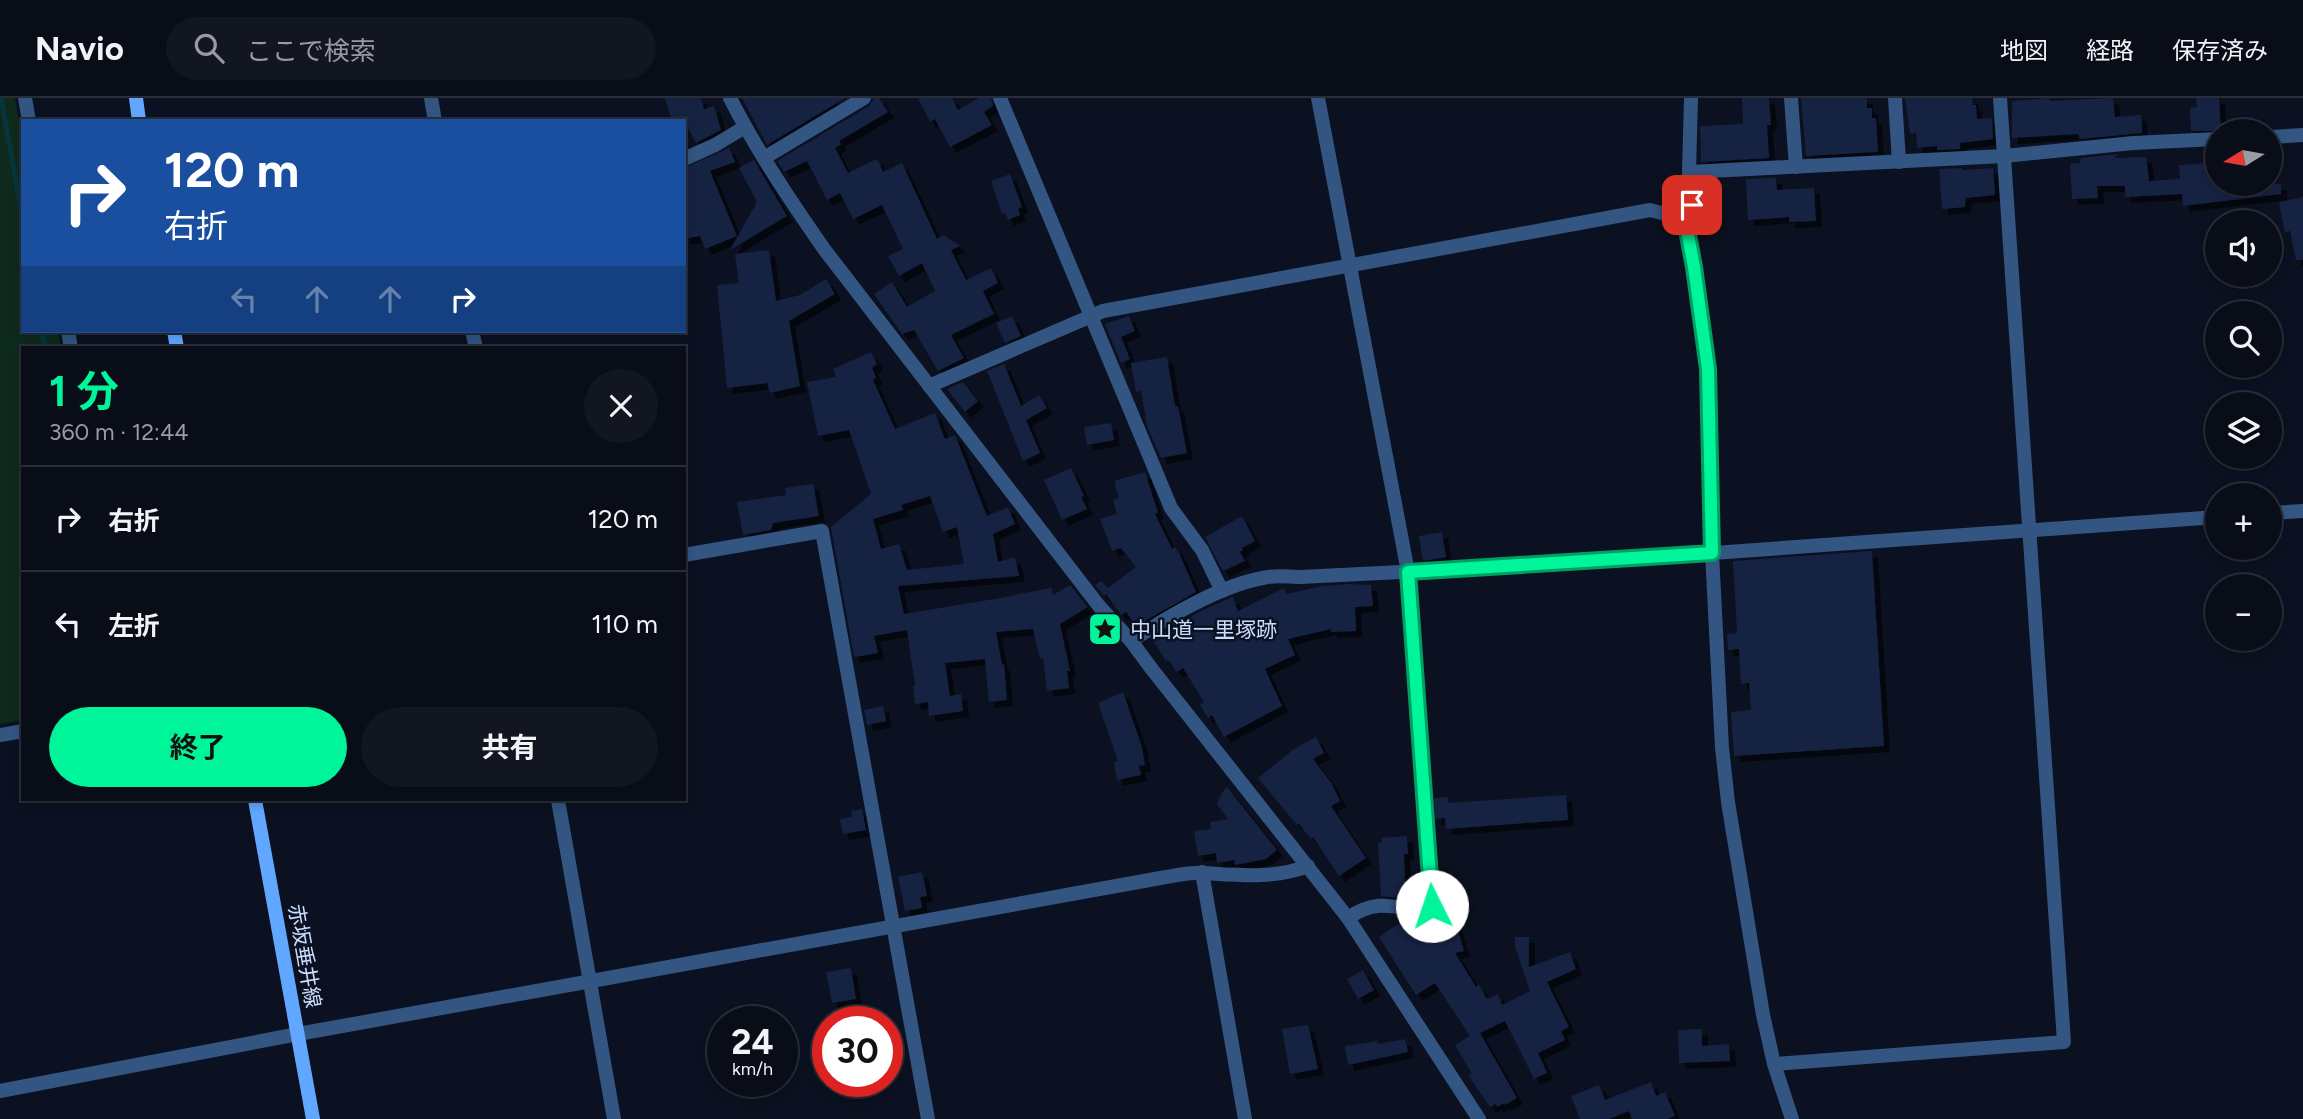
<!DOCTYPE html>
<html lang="ja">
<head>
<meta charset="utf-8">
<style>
  :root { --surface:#080d18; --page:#111621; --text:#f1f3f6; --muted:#989ca2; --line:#292d37; --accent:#00f59a }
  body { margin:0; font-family:Figtree,"Noto Sans JP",sans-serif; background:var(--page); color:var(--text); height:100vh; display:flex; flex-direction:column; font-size:26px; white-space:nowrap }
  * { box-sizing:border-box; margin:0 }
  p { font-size:23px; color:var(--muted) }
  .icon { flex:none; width:38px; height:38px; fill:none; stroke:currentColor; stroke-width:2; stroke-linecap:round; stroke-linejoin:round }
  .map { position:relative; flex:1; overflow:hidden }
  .side { position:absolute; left:21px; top:248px; width:665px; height:455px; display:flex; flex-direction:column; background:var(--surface); border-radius:0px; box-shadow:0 4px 10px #0003,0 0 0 2px var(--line) }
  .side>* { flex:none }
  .hud { position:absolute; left:21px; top:21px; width:665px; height:214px; border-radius:0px; box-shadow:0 4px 10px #0003,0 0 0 2px var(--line); background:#1a4fa0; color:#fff; overflow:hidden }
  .needle { width:46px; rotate:259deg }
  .fabs { position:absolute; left:2205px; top:21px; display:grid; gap:14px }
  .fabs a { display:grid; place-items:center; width:77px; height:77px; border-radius:50%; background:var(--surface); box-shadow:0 4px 10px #0003,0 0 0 2px var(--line); font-size:35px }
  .speed { position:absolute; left:707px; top:908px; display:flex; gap:14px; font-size:35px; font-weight:700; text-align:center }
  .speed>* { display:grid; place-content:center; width:91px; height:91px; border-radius:50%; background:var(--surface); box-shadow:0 4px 10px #0003,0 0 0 2px var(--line); line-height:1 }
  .speed small { font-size:18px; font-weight:400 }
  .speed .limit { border:10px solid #d22; background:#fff; color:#111 }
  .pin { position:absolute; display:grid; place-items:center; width:60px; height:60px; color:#fff; margin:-30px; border-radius:14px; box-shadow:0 4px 10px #0006 }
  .me { position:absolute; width:77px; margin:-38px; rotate:356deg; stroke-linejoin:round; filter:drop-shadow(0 0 5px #0008) }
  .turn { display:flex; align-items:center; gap:24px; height:147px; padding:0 28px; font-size:32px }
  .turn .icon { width:91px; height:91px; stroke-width:2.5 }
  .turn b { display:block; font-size:49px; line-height:60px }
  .lanes { display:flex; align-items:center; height:66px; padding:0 28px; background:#0003; justify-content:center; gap:35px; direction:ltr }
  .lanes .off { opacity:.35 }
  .round { display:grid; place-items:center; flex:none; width:74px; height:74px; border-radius:37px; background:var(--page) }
  .head { display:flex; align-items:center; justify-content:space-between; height:119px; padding:0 28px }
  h1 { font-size:42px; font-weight:700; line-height:52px; color:var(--accent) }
  .action { display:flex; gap:14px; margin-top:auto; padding:14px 28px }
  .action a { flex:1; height:80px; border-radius:42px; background:var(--accent); color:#111; font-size:28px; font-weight:700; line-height:80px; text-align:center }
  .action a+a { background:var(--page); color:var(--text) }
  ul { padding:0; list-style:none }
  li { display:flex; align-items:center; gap:21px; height:105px; padding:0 28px; border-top:2px solid var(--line) }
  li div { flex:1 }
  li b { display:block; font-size:26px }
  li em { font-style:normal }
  header { display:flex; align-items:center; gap:42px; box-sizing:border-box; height:98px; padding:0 35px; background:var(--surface); border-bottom:2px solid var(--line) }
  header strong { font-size:33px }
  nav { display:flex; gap:38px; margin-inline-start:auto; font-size:24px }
  .search { width:490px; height:63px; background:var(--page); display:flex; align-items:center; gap:18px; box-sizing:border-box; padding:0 24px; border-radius:38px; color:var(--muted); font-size:26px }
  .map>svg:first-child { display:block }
  .green { fill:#0e2a1c }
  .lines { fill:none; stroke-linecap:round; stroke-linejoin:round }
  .stream { stroke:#06353e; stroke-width:5 }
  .building { fill:#162242; fill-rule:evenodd; filter:url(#shadow) }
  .minor { stroke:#335582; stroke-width:14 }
  .tertiary { stroke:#335582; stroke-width:14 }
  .secondary { stroke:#61a7ff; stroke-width:14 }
  .route-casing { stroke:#009f64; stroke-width:18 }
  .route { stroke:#00f59a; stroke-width:12 }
  .labels { text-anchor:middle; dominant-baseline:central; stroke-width:5; stroke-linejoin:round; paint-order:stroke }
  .poi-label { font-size:21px; fill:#caddff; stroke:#0b1120; text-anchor:start }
  .street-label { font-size:21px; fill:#caddff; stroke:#0b1120 }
</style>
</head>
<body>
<header>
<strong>Navio</strong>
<div class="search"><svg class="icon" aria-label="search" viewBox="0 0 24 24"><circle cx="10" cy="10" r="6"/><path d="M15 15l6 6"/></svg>ここで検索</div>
<nav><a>地図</a><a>経路</a><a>保存済み</a></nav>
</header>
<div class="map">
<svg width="2303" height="1021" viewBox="0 0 2303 1021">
  <defs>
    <filter id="shadow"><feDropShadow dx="6" dy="6" stdDeviation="0" flood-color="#0009"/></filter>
  </defs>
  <rect width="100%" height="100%" fill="#0b1120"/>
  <path class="green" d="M0 0H15L23 44V233H58L61 250H23V622L0 626Z"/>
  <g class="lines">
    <g class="stream">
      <path d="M1 0 23 122"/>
      <path d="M42 233 45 250"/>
    </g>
  </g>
  <g class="building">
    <path d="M665 0H701L704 11 714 8 721 32 696 45 688 30 684 31V23H672Z"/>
    <path d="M742 0H845L767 47Z"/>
    <path d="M874 0H879L888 14 839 43 841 46 835 50 848 75 877 61 883 74 902 65 937 141 944 137 960 148 951 152 966 182 991 170 998 185 983 193 994 216 951 237 964 260 938 273 914 232 902 236 874 196 892 184 907 209 935 193 922 165 899 178 888 158 903 151 882 107 853 121 840 95 827 102 807 63 784 74 777 63 869 8Z"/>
    <path d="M918 0H952L958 12 979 0H991L993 8 984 14 992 27 950 49 935 21 930 24Z"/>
    <path d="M1742 0H1769L1771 27H1767L1769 60 1701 64 1700 28 1743 26Z"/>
    <path d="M1801 0H1867V10H1872V20H1876L1878 54 1806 58Z"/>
    <path d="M1905 0H1972L1973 7H1976L1977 21 1992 20 1993 41 1960 45V51L1937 52V48L1917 50 1916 35 1910 36Z"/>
    <path d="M2049 0 2050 3 2113 0 2115 19 2141 17 2142 35 2080 41 2078 36 2012 40V3Z"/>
    <path d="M2196 0H2219L2221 33H2191L2190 10 2197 9Z"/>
    <path d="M729 50 735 64 710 73 737 138 705 151 700 138 684 141V70Z"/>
    <path d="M2119 56 2114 60 2146 59 2149 83 2180 81 2179 67 2205 65V68L2217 67V86H2281V96L2183 108 2182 96 2125 99V88H2097L2098 100 2072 101 2070 66 2080 65 2081 60Z"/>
    <path d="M754 62 787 118 730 152 757 104 739 70Z"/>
    <path d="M1962 70V72L1993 70 1995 97 1966 100 1965 109 1942 111 1939 71Z"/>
    <path d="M1010 76 1022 109 1018 111 1020 117 1008 122 1005 115 1002 116 991 83Z"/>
    <path d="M1770 80H1776L1777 92 1814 90 1816 123 1789 124V119L1748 122 1746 81Z"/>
    <path d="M2303 99V162H2296L2290 133 2285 134 2279 104Z"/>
    <path d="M769 152 776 203 800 197 826 181 835 196 789 223 800 288 770 295 767 285 727 290 717 187 739 185 735 156Z"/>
    <path d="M1012 218 1021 238 1005 245 996 225Z"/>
    <path d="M1129 218 1135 233 1121 239 1130 261 1121 265 1105 226Z"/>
    <path d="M871 254 877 266 872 270 876 280 873 282 895 331 935 315 945 341 955 337 987 418 1008 409 1015 426 993 436 998 464 1015 459 1019 478 898 488 904 516 1013 498V497L1052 490 1053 497 1070 487 1088 509 1060 526 1070 573H1067L1069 590 1047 593 1043 560 1040 561 1033 531 996 534 1002 567 1004 566 1007 602 989 604 985 561 945 565 950 598 961 596 963 613 929 618 928 604 915 606 913 588H915L907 532 874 538 878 555 854 559 831 429 871 396 849 332 818 338 807 284 836 279 833 271ZM930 398 943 434 957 429 964 466 907 472 899 446 881 451 873 421 903 412 901 407Z"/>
    <path d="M1167 259 1175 308H1178L1187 355 1161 360 1147 328 1141 293 1136 294 1131 265Z"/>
    <path d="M1004 266 1021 308 1039 297 1047 310 1026 322 1040 355 1023 363 987 273Z"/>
    <path d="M963 284 978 303 965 314 947 291Z"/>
    <path d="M1111 325 1114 342 1087 347 1084 329Z"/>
    <path d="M1071 370 1084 398 1081 399 1087 411 1062 422 1044 382Z"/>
    <path d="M1145 374 1158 415 1155 416 1172 451 1175 449 1180 457 1196 494 1136 528 1126 514 1121 517 1106 496 1104 498 1095 487 1101 483 1108 490 1136 469 1121 450 1112 453 1100 421 1117 416 1113 402 1119 400 1114 383Z"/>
    <path d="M813 386 819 418 773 425 771 432 743 437 737 404 786 397 785 390Z"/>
    <path d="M1242 418 1255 443 1242 450 1243 452 1240 454 1245 463 1223 473 1205 439Z"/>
    <path d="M1442 434 1446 459 1423 463 1419 438Z"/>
    <path d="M1872 453 1884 648 1734 658 1731 614 1751 612 1749 585 1741 586 1739 551 1728 552 1727 536 1737 535 1733 463Z"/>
    <path d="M1349 486 1371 487 1373 508 1355 509 1356 533 1331 534V531L1288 541 1295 557 1265 571 1282 608 1224 639 1212 617 1208 620 1200 607 1204 604 1183 570 1177 574 1168 562 1166 563 1152 541 1201 513 1233 499 1238 513 1284 490 1287 496 1322 488Z"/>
    <path d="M1123 594 1142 649 1145 667 1139 668 1141 677 1117 682 1114 664 1118 663 1098 605Z"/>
    <path d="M883 608 886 623 867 627 864 612Z"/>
    <path d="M1316 639 1324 655 1313 661 1332 686 1340 703 1331 708 1366 760 1339 778 1313 739 1311 741 1298 725 1297 727 1258 680 1294 651Z"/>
    <path d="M1227 689 1277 752 1266 761 1235 767 1234 762 1217 765 1216 755 1198 758 1194 733 1211 731 1210 724 1228 721 1217 706 1221 696Z"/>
    <path d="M1566 697 1568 722 1446 731 1445 720 1435 721 1434 700 1448 699V705Z"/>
    <path d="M862 711 866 732 843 736 840 721 852 719 851 713Z"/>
    <path d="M1407 738 1408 756H1404L1405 785 1411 786 1409 801 1381 798 1378 746 1382 744 1381 740Z"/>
    <path d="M922 774 927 798 920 799 922 810 905 813 898 779Z"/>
    <path d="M1407 820 1431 823 1429 833 1456 826 1464 853 1455 855 1476 889 1479 887 1487 901 1498 896 1502 907 1530 893 1515 848V839H1529V869L1570 854 1576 871 1547 884 1569 929 1561 933 1565 942 1538 955 1547 975 1534 981 1505 923 1480 935 1517 1000 1505 1007 1504 1005 1497 1009 1496 1006 1490 1009 1468 977 1472 976 1455 947 1470 938 1435 885 1416 897 1379 839Z"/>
    <path d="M851 870 856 901 832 905 826 874Z"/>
    <path d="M1363 872 1374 892 1358 901 1347 881Z"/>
    <path d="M1308 927 1318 971 1290 976 1282 931Z"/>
    <path d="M1702 931V948L1729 946 1730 963 1679 965 1678 932Z"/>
    <path d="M1405 941 1408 954 1348 967 1345 948 1377 943 1378 946Z"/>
    <path d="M1651 984 1656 998 1665 994 1675 1018 1667 1021H1632L1629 1013 1609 1021H1580L1571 998 1599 987 1605 1002Z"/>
  </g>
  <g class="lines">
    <g class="minor">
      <path d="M25 0 29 23"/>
      <path d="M431 0 435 23"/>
      <path d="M730 0C757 53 790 102 824 151L1099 508 1131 543 1151 570"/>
      <path d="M1000 0 1171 410 1202 452 1222 493"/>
      <path d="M1318 0 1408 474 1432 808 1426 814C1394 809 1377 800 1348 820"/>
      <path d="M1691 0 1689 74 1692 107 1685 121 1694 169 1708 271 1712 455 1722 650 1728 704 1763 917 1774 966 1792 1021"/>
      <path d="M1791 0 1796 69"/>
      <path d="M1895 0 1899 64"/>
      <path d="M2270 39 2303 37"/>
      <path d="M764 60 864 0"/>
      <path d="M684 61 715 47 745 29"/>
      <path d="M1689 74 2004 58 2133 45 2217 41"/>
      <path d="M68 233 71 250"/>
      <path d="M472 233 476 250"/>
      <path d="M929 288 1103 213 1650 112 1685 121"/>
      <path d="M2270 415 2303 413"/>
      <path d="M684 457 822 433 928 1021"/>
      <path d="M1131 543C1169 518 1222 486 1268 479 1278 477 1290 479 1300 479L1559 466 2217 419"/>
      <path d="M0 637 23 633"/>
      <path d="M558 702 614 1021"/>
      <path d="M1202 774 1245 1021"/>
      <path d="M1774 966 2064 944 2000 0"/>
      <path d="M0 993 298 936"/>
    </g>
    <g class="tertiary">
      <path d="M1151 570 1348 820 1479 1021"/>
      <path d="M298 936C587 882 877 833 1166 779 1178 777 1192 774 1204 775 1239 777 1275 781 1308 768"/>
    </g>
    <g class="secondary">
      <path d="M136 0 139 23"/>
      <path d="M174 233 177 250"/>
      <path d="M255 702 313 1021"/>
    </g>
  </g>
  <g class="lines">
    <g class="route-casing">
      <path id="route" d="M1432 808 1408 474 1712 455 1708 271 1694 169 1685 121 1692 107"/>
    </g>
    <use href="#route" class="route"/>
  </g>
  <defs>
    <g id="sight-square" transform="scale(1.75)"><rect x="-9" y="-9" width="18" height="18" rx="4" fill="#00f59a" stroke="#0b1120"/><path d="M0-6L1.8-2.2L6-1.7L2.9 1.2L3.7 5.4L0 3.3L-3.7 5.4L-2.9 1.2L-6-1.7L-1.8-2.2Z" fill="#111"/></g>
  </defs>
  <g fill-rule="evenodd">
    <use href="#sight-square" x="1105" y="531"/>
  </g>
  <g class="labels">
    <g class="poi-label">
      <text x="1130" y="531">中山道一里塚跡</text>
    </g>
    <g class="street-label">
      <text transform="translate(305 858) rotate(80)">赤坂垂井線</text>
    </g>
  </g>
</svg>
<div class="fabs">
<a><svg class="needle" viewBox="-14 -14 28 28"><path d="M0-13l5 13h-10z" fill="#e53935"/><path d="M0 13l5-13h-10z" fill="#989ca2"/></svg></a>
<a><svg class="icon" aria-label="sound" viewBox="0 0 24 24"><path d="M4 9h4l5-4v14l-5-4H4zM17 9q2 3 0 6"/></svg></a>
<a><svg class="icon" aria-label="search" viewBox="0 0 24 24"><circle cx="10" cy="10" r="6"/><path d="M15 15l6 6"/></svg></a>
<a><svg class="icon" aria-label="layers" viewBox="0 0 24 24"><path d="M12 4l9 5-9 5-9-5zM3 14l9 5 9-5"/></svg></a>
<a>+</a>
<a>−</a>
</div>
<div class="speed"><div>24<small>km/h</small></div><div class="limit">30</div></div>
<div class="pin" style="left:1692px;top:107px;background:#d93025"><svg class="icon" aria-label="arrive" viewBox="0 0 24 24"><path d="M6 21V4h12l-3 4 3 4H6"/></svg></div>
<svg class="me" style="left:1432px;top:808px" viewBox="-20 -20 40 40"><circle r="19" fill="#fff"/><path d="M0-13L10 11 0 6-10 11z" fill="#00f59a"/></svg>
<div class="hud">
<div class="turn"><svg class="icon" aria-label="right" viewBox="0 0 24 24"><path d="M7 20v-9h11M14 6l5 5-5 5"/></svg><div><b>120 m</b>右折</div></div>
<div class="lanes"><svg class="icon off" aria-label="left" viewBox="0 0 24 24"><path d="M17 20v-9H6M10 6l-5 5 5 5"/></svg><svg class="icon off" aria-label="ahead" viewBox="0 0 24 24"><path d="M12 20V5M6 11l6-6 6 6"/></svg><svg class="icon off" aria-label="ahead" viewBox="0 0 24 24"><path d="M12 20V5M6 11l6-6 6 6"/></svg><svg class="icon" aria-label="right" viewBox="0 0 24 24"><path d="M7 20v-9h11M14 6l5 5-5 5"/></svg></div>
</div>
<section class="side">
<div class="head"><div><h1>1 分</h1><p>360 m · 12:44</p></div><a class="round"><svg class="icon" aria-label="close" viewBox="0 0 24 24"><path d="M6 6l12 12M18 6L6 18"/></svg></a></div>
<ul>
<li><svg class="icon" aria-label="right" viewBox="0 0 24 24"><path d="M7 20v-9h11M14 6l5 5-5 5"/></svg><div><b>右折</b></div><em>120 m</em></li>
<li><svg class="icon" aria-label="left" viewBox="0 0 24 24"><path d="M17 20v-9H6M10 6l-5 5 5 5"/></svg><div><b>左折</b></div><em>110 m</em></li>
</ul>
<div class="action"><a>終了</a><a>共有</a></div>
</section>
</div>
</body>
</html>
